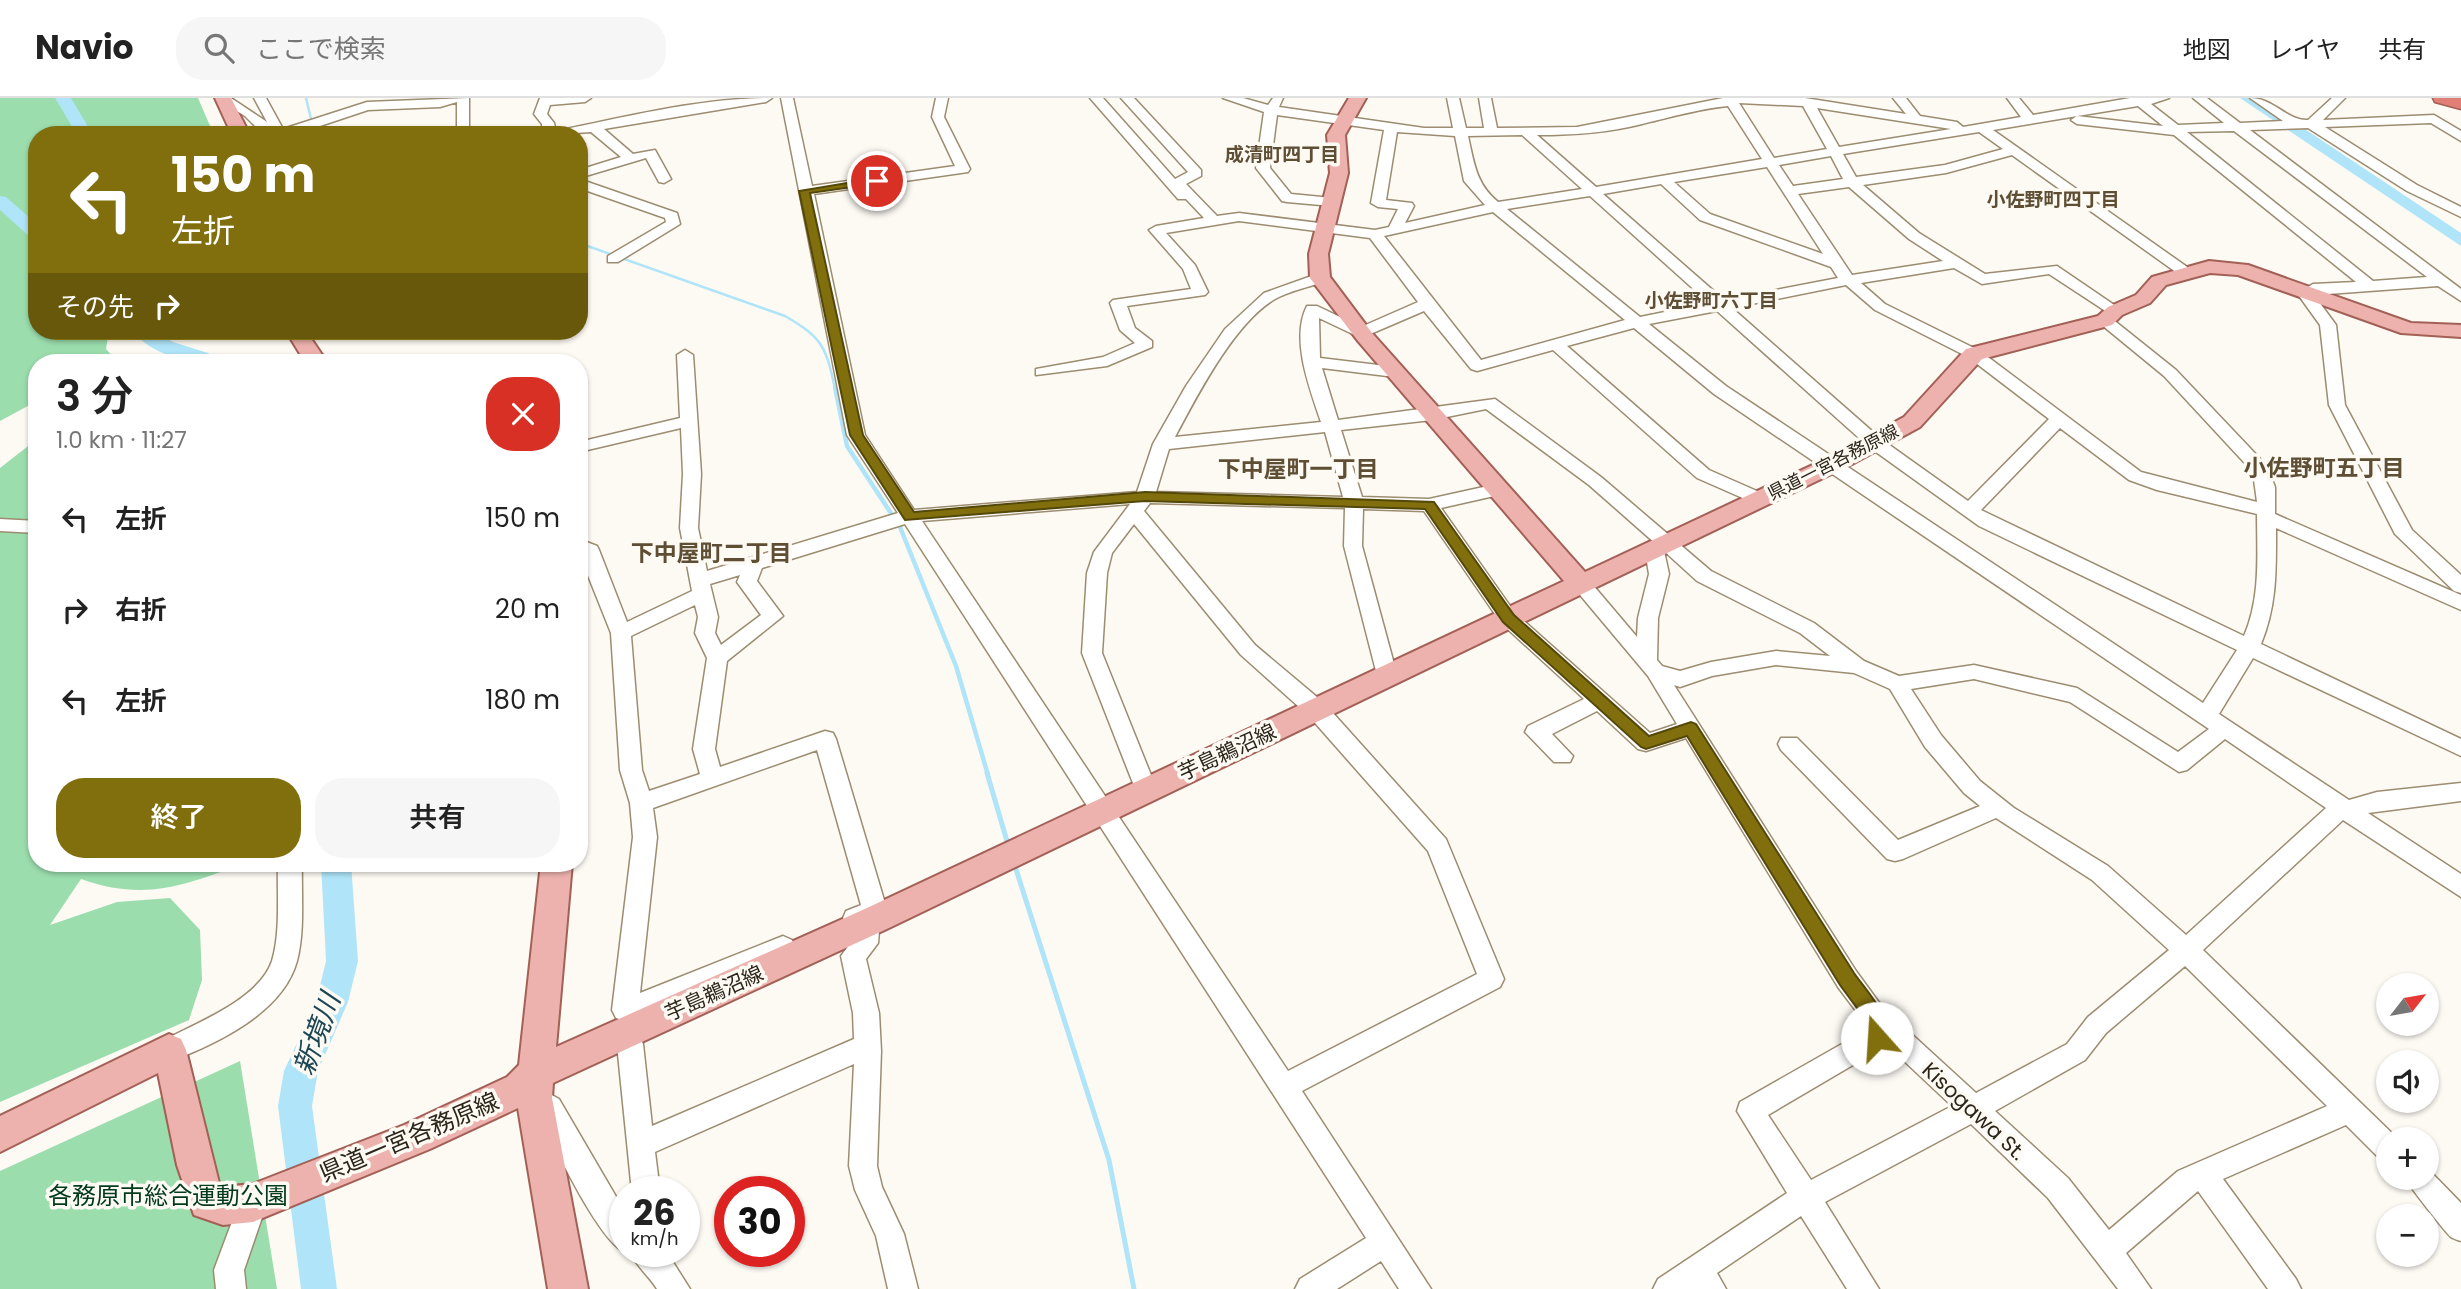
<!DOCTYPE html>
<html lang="ja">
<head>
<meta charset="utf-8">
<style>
  :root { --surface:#fff; --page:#f6f6f6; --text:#222; --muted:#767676; --line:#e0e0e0; --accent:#816f0e }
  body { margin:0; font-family:Poppins,"Noto Sans JP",sans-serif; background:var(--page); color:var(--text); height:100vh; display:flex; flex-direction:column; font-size:26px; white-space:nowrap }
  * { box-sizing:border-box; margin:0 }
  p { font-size:23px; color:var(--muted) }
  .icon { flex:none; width:38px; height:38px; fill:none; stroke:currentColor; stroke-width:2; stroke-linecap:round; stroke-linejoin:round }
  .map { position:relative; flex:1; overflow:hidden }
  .drawer { position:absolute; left:28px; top:256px; width:560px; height:518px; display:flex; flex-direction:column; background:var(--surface); border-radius:28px; box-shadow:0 2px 5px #0004 }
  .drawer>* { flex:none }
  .hud { position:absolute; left:28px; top:28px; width:560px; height:214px; border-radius:28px; box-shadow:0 2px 5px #0004; background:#816f0e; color:#fff; overflow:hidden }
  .needle { width:46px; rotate:59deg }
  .controls { position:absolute; left:2376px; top:875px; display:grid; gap:14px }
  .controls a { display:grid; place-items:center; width:63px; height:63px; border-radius:50%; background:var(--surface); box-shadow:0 2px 5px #0004; font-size:35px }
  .speed { position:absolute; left:609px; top:1078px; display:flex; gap:14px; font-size:35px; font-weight:700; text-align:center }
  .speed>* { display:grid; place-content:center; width:91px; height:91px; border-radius:50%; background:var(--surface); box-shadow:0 2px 5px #0004; line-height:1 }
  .speed small { font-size:18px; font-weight:400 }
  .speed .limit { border:10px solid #d22; background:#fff; color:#111 }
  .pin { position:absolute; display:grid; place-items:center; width:60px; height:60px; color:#fff; margin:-30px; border:4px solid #fff; border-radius:50%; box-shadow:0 2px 7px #0007 }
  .me { position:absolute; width:77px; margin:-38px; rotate:341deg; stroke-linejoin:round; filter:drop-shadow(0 0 5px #0008) }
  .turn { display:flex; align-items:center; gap:24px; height:147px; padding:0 28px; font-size:32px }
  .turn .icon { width:91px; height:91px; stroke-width:2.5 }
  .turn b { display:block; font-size:49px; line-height:60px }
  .then { display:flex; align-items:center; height:66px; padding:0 28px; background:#0003; gap:14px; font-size:26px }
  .round { display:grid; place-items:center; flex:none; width:74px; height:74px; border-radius:28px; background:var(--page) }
  .summary { display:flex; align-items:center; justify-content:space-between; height:119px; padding:0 28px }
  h1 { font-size:42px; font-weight:600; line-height:52px }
  .button { display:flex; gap:14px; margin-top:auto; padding:14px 28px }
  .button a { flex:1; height:80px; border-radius:28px; background:var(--accent); color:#fff; font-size:28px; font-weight:600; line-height:80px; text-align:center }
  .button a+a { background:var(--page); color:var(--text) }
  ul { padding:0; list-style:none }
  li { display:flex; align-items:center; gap:21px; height:91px; padding:0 28px }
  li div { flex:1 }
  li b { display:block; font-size:26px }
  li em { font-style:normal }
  header { display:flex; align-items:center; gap:42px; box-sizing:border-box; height:98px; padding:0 35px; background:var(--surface); border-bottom:2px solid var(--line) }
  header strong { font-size:33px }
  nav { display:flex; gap:38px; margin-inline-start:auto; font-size:24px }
  .search { width:490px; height:63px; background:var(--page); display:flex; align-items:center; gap:18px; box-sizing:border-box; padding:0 24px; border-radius:28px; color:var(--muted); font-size:26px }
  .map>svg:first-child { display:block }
  .green { fill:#9bddad }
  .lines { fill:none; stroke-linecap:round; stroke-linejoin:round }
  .stream-far2 { stroke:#b0e4f8; stroke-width:2.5 }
  .stream-far1 { stroke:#b0e4f8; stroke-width:4.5 }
  .stream { stroke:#b0e4f8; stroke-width:5 }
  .river { fill:#b0e4f8; fill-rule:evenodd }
  .minor-casing { stroke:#9c8c70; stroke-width:3 }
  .major-casing { stroke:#a26056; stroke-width:4 }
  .highway-casing { stroke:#a26056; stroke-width:3 }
  .minor { fill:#fff; fill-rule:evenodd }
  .major { fill:#edb2ad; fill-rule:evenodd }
  .highway { fill:#e17f77; fill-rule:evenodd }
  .route { fill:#816f0e; stroke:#544809; stroke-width:2 }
  .labels { text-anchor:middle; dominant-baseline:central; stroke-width:7; stroke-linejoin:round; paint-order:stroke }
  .far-street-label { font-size:18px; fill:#2c251a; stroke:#fdfaf4 }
  .far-neighbourhood-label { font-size:19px; font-weight:bold; fill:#5e4e34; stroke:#fdfaf4 }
  .street-label { font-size:21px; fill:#2c251a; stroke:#fdfaf4 }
  .neighbourhood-label { font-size:23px; font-weight:bold; fill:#5e4e34; stroke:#fdfaf4 }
  .near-street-label { font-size:24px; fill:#2c251a; stroke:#fdfaf4 }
  .near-park-label { font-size:24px; fill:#013a1b; stroke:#fdfaf4 }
  .near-water-label { font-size:28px; font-style:italic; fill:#1d4755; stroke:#fdfaf4 }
</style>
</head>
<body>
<header>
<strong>Navio</strong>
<div class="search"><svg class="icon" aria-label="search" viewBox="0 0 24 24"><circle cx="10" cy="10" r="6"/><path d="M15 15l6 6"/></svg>ここで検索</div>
<nav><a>地図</a><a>レイヤ</a><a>共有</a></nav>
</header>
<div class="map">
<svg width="2461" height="1191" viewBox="0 0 2461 1191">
  <rect width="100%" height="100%" fill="#fdfaf4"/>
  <g class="green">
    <path d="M0 0H198L214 37H37V233H109L106 251 118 264H37V303L0 323Z"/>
    <path d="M37 341V765H246C184 787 146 804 81 781L50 827 117 804 170 800 200 832 202 882 189 922 0 1004V370Z"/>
    <path d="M240 963 277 1191H0V1073Z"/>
  </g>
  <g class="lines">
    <g class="stream-far2">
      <path d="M306 0 311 21 335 37"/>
      <path d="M579 145 785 218C823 240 826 249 835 291"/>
    </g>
    <path class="stream-far1" d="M835 289 847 348 900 429 956 568 988 677"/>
    <g class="stream">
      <path d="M987 675 1009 750"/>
      <path d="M1014 765 1109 1062 1134 1191"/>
    </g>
    <g class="river">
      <path d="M55 0H71L93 37H77Z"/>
      <path d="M2240 0H2258L2461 135V148Z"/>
      <path d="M0 98 6 99 37 126V141L31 140 0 112Z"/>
      <path d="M133 233H154L173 244 208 255 219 264C191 265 151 258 133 233Z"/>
      <path d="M321 765H351L358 863 348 904 318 973 312 1008 337 1191H301L278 1008 284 973 316 904 326 863Z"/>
    </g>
    <g class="minor-casing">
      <g id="minor">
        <path d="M231 0 267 24 254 0H266L283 31 367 4 469 0V37H457V4L440 9 368 12 293 37H264L245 18 217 1Z"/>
        <path d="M540 0H591L585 4 550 7 547 16 554 25 556 33C627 19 699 0 772 0L766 4 604 31 633 56 655 52 671 81 664 85 659 84 646 60 579 80V72L621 59 591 34 543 37 542 26 534 16Z"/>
        <path d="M781 0H793L812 88 955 68 932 19 936 0H948L944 19 970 71 968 74 814 96 865 337 914 412 1137 394 1153 346 1186 288 1225 231 1264 195 1320 175 1328 180 1325 183C1310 189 1289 193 1275 201 1234 225 1197 298 1175 339L1321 324C1310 291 1290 241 1307 208H1317L1361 229 1418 204 1370 140 1239 123 1166 135 1195 167 1208 194 1205 197 1127 208 1135 230 1152 243V249L1107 268 1036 277V271L1103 259 1135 245 1120 232 1110 205 1113 202 1191 191 1183 171 1149 132 1156 128 1204 120 1186 101H1178L1090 0H1103L1175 81 1188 74 1121 0H1134L1201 72V78L1186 86 1217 118 1239 115 1375 132 1389 129 1398 111 1378 109 1371 105 1384 32 1277 17 1270 70 1291 96 1332 100 1339 104 1332 108 1287 104 1282 103 1256 70 1264 14 1223 0H1243L1268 7 1273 0H1283L1279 9 1424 30H1453L1447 0H1459L1466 30H1484L1479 0H1491L1497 30 1577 29 1723 0H1805L1906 16 1893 0H1906L1920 18 1957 24 1963 29 2021 19 2007 0H2019L2033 17 2130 0H2169L2151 6 2178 27 2224 25 2193 0H2207L2240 25 2283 23 2250 0C2274 0 2287 23 2308 22L2332 0H2345L2323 22 2434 17 2461 33V43L2431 25 2325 29 2417 87 2461 109V119L2407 93 2308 30 2250 32 2461 191V203L2438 188 2314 197 2336 227 2345 307 2412 432 2461 477V495L2454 493 2395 436 2329 307 2320 227 2297 195 2313 186 2356 184 2174 37 2077 26 2071 22 2077 18 2163 28 2138 8 1993 32 2190 171V177H2180L2012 57 1946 75 1863 87 1919 135 1985 176 2057 168 2123 213 2115 218 2110 216 2049 176 1982 186 1954 170 1861 185 1885 206 1980 253 2141 374 2257 404 2253 374 2164 278 2097 223 2105 218 2111 220 2176 272 2267 368 2275 389V416L2461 497V512L2276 430C2276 472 2277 507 2261 546L2461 641V658L2253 560 2219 616 2349 702 2377 694 2461 685V703L2368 715 2461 776V799L2343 722 2203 852 2398 1041H2389V1064L2379 1060 2346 1027 2223 1081 2296 1181 2301 1191H2268L2198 1093 2126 1155 2151 1191H2118L2048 1100 1971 1026 1825 1104 1879 1191H1847L1801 1118 1717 1175 1726 1191H1653L1658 1181 1787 1095 1737 1013 1740 1004 1863 934 1862 921 1838 889 1686 640 1646 653 1638 651 1597 613 1552 636 1573 658 1570 664H1554L1525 634 1528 628 1584 601 1501 525 1424 413 1363 411 1362 448 1397 577 1394 582H1380L1377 577 1344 448 1345 410 1150 405 1144 413 1255 547 1324 605 1446 741 1504 881 1500 889 1302 993 1431 1191H1399L1381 1163 1337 1191H1295L1300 1181 1366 1140 905 426 762 470 757 483 783 518 727 563 715 651 720 669 825 633 833 635 836 641 887 812 880 821 878 845 866 861 879 915 881 953 877 1068 882 1089 904 1136 918 1191H888L876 1138 855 1092 849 1068 854 966 655 1054 660 1094H632L617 946 621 938 630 934 639 938 643 946 652 1028 854 941 853 915 841 858 854 840 856 830 846 827 843 820 846 813 861 807 817 652 653 710 657 739 640 895 783 838 792 842 795 849 792 856 625 923 616 920 612 912 633 739 630 705 620 672 611 535 579 455V441L597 448 599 452 627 524 692 493 680 430 683 376 681 330 579 354V344L680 320 677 257 685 252 693 257 701 376 698 430 707 473 898 415 847 337ZM1739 5 1803 8 1827 51 1774 60ZM1728 8 1762 61 1596 89 1537 37C1572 37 1607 35 1642 26 1671 19 1698 11 1728 8ZM1817 10 1951 31 1839 49ZM2234 33 2427 179 2373 183 2187 34ZM1397 34 1455 38 1464 83 1485 107 1405 125 1414 108 1412 105 1386 102ZM1979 34 2003 51 1945 67 1856 79 1843 56ZM1522 37 1582 91 1498 104C1476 86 1474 65 1468 38ZM1831 58 1843 81 1793 88 1779 67ZM1767 69 1823 156 1710 116 1674 84ZM1661 86 1700 122 1831 169 1838 180 1724 202 1603 96ZM1849 89 1909 141 1943 163 1852 177 1798 96ZM1590 98 1709 205 1640 219 1507 111ZM1493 114 1625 222 1481 262 1384 138ZM1846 187 1875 212 1968 259 2049 321 1968 403 1881 341 1732 210ZM1424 213 1471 271 1477 273 1553 252 1697 380 1754 405H1766L1769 401 1766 397 1709 372 1567 248 1634 230 1714 296 2209 631 2178 654 2077 590 1974 567 1899 578 1864 563 1814 525 1711 473 1601 379 1495 301 1338 322 1322 270 1395 279 1403 274 1395 269 1320 260 1319 220 1361 240ZM1717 213 1869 349 1979 428 2237 552 2203 605 1726 288 1649 226ZM1486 311 1589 387 1656 446 1647 448 1645 452 1649 476 1638 520 1637 539 1587 480H1573L1570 485 1648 578 1677 626 1650 635 1515 515 1441 410 1503 396 1506 392 1503 388 1497 386 1429 401 1362 399 1341 332 1432 322ZM2060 330 2129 382 2157 392 2257 416C2257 457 2261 499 2244 538L1981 412ZM1325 334 1343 399 1156 394 1169 351ZM1130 406 1094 454 1087 475 1082 555 1138 698 1146 701 1154 698 1157 692 1102 555 1107 475 1112 455 1134 426 1241 557 1308 617 1428 753 1477 876 1288 973 922 423ZM1664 453 1697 483 1800 535 1830 558 1776 553 1711 564 1680 573 1662 568 1657 562 1658 520 1669 476ZM740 477 737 484 761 517 721 547 715 535 718 519 710 486ZM695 507 698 519 695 535 707 560 693 651 700 676 649 693 642 672 631 538ZM1776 567 1854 575 1890 591 1925 649 1964 695 1980 708 1898 742 1797 640H1781L1778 646 1781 652 1887 761 1895 763 1903 761 1996 720 2092 782 2169 852 2088 919 2067 946 1976 995 1883 910 1856 873 1674 587 1680 589 1712 578ZM1974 581 2070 604 2179 674 2187 672 2225 641 2326 710 2186 837 2108 768 2014 710 1980 683 1941 637 1911 591ZM2185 868 2327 1008 2178 1073 2109 1132 2068 1080 1995 1013 2085 962 2106 935ZM1887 947 1952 1008 1811 1082 1768 1017Z"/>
        <path d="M579 81 677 115 680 126 618 164H608V158L666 124 665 120 579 90Z"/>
        <path d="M0 421 37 423V435L0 433Z"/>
        <path d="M278 765H302C301 797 305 832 297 863 283 915 216 946 169 964L160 960 156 952 160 944C194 926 259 902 272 863 281 833 277 796 278 765Z"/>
        <path d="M539 990 559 1001 625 1114V1153H628L625 1154C599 1144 555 1048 539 1019L530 1012 526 1003 530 994Z"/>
        <path d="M2427 1070 2461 1105V1143C2460 1143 2452 1140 2451 1139 2446 1135 2407 1085 2405 1080H2427Z"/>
        <path d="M253 1091 263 1095 267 1105 244 1172 246 1191H216L214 1172 239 1105 243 1095Z"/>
        <path d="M630 1153H666L690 1191H657C649 1178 635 1167 630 1153Z"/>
      </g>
    </g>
    <g class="major-casing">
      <g id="major">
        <path d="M215 0H231L250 37H232Z"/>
        <path d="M1349 0H1366L1345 37 1348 75 1328 156 1330 179 1372 235 1585 474 1836 356 1904 319 1966 251 2098 218 2108 209 2136 197 2152 179 2209 163 2248 167 2411 225 2461 227V239L2401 235 2238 177 2210 175 2166 187 2150 205 2122 217 2112 227 1982 261 1920 329 1852 366 889 830 553 985 552 1000 588 1191H548L518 1010 430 1051 253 1124 223 1127 194 1117 177 1067 158 975 0 1054V1018L169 936 181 941 186 952 220 1089 253 1086 404 1027 507 979 519 967 541 765H572L556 949 867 810 1564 483 1358 243 1310 180 1309 156 1330 75 1327 37Z"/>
        <path d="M286 233H306L327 264H305Z"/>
      </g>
    </g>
    <g class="highway-casing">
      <path id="highway" d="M2433 0H2461V11L2435 4Z"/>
    </g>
    <use href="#minor" class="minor"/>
    <use href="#major" class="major"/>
    <use href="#highway" class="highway"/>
  </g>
  <path class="route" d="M877 80 881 81V85L810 95 863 337 914 414 1145 394 1434 404 1514 517 1649 638 1691 624 1696 626 1854 875C1867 894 1895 921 1884 946L1877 948 1870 946 1865 921 1840 887 1687 638 1646 651 1641 649 1503 524 1425 411 1145 403 905 422 850 337 799 93Z"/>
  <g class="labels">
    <g class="far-street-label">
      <text transform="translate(1833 364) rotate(-27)">県道一宮各務原線</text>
    </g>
    <g class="far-neighbourhood-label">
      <text x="1282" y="56">成清町四丁目</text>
      <text x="2053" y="101">小佐野町四丁目</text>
      <text x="1711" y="202">小佐野町六丁目</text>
    </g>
    <g class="street-label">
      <text transform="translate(1227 654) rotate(-25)">芋島鵜沼線</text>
      <text transform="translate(714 895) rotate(-24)">芋島鵜沼線</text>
      <text transform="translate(1974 1013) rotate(43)">Kisogawa St.</text>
    </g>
    <g class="neighbourhood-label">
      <text x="2324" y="370">小佐野町五丁目</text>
      <text x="1298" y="371">下中屋町一丁目</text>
      <text x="711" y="455">下中屋町二丁目</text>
    </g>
    <g class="near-street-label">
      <text transform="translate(409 1039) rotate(-23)">県道一宮各務原線</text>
    </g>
    <g class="near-park-label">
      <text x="168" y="1097">各務原市総合運動公園</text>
    </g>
    <g class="near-water-label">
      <text transform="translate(317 936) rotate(-70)">新境川</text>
    </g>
  </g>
</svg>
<div class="controls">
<a><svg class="needle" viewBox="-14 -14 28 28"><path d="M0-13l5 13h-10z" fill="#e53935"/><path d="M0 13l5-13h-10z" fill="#767676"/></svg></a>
<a><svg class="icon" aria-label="sound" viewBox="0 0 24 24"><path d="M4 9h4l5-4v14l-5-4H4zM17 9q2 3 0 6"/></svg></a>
<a>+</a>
<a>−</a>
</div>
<div class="speed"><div>26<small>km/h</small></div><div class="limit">30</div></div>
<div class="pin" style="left:877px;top:83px;background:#d93025"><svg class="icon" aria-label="arrive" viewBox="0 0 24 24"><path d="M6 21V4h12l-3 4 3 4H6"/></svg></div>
<svg class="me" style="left:1877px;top:940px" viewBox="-20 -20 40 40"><circle r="19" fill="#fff"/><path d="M0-13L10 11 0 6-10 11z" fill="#816f0e"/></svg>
<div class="hud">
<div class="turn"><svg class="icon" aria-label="left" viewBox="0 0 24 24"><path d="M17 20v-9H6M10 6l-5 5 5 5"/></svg><div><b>150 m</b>左折</div></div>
<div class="then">その先<svg class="icon" aria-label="right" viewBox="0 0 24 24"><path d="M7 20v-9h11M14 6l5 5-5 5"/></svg></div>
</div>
<section class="drawer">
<div class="summary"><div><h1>3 分</h1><p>1.0 km · 11:27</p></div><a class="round" style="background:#d93025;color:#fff"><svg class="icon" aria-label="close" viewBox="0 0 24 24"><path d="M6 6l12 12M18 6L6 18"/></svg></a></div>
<ul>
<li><svg class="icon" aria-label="left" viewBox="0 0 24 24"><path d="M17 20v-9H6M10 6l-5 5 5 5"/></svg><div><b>左折</b></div><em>150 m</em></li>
<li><svg class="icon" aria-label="right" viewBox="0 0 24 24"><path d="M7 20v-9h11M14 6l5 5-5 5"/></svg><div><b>右折</b></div><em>20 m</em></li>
<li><svg class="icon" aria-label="left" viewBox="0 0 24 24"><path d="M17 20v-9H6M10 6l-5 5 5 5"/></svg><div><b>左折</b></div><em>180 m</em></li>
</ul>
<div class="button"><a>終了</a><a>共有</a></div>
</section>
</div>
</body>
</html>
